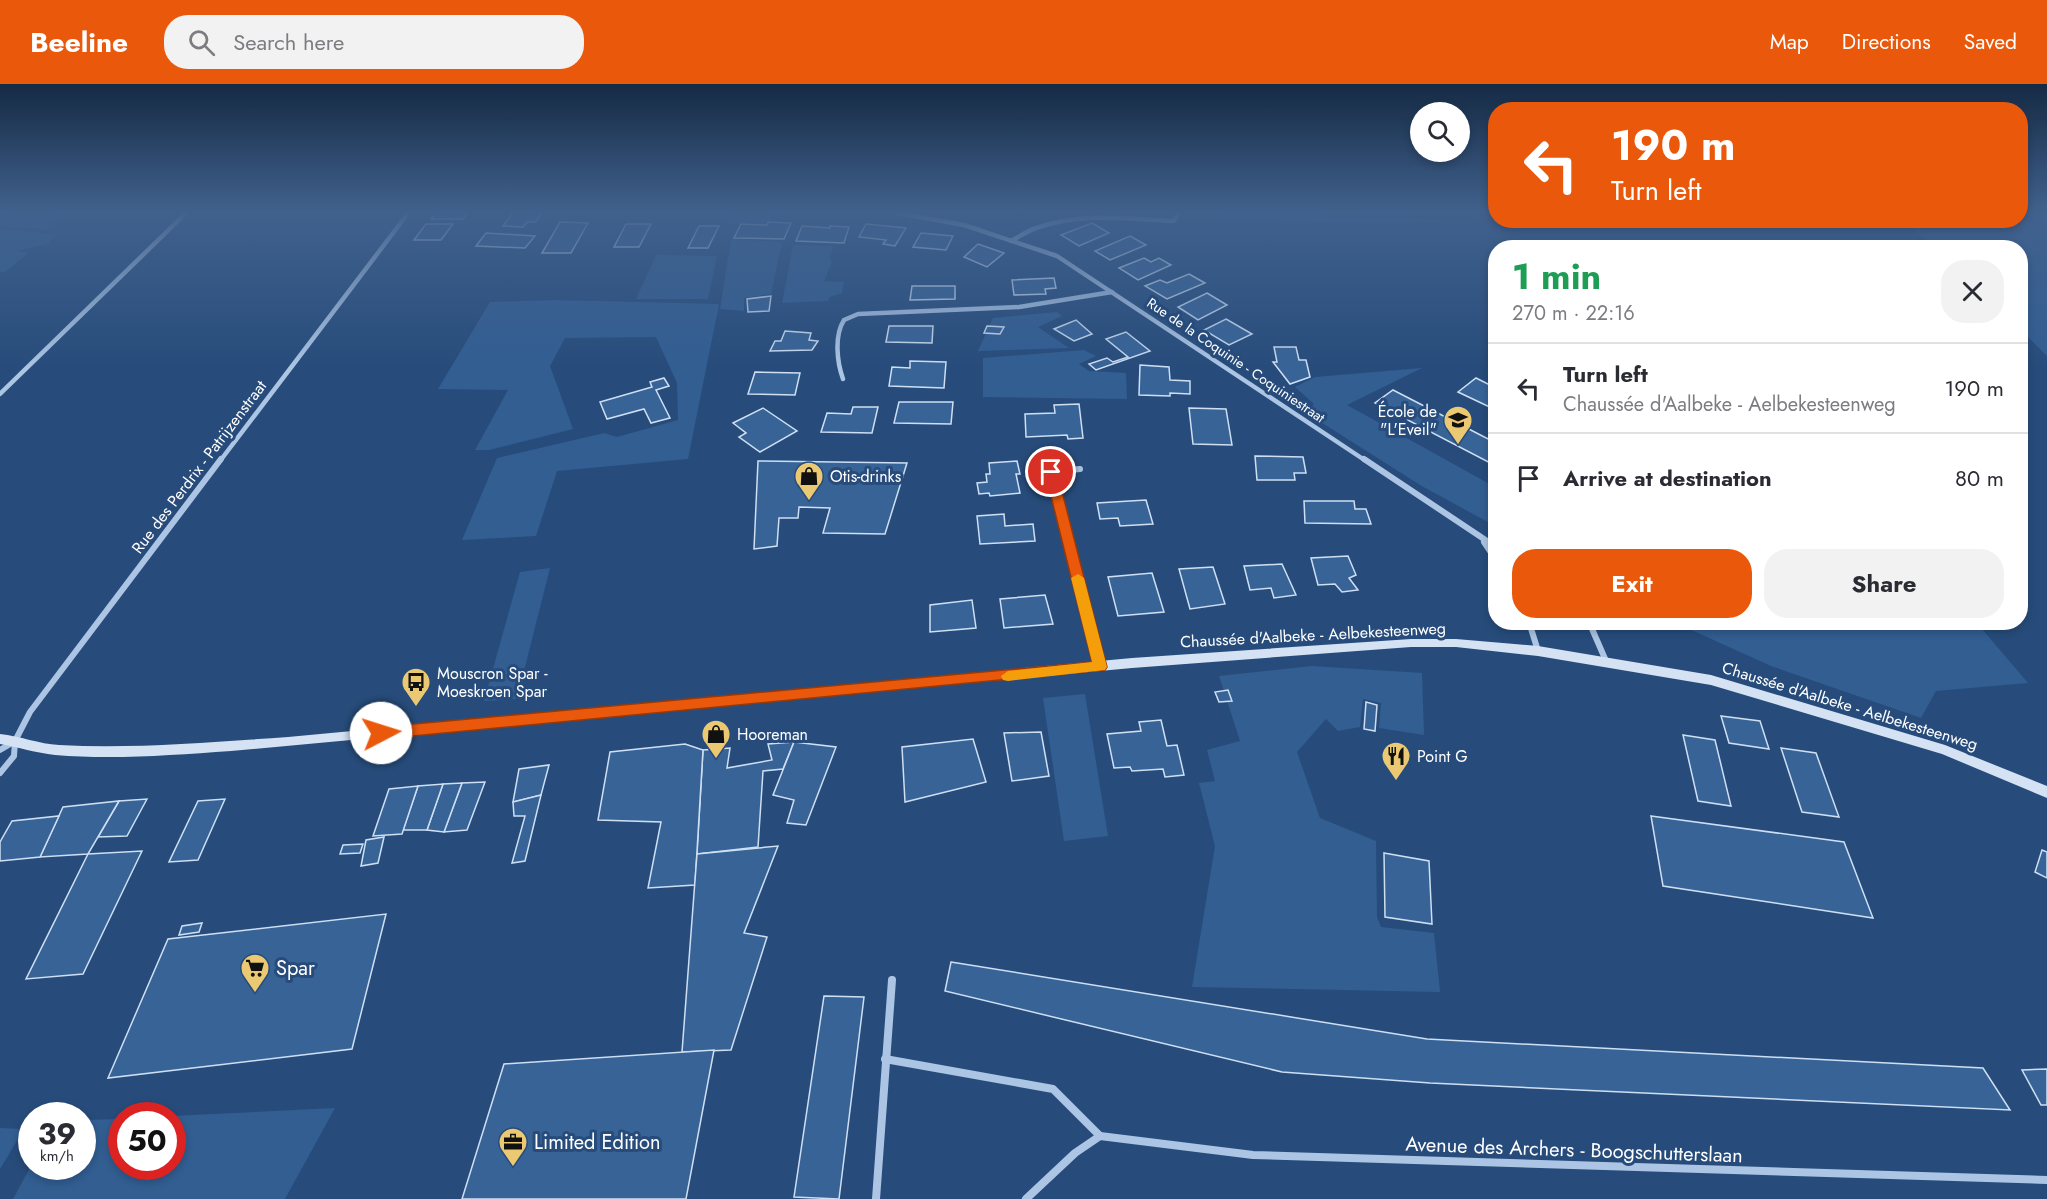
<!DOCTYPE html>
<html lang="en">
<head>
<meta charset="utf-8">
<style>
  :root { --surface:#fff; --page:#f2f2f3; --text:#2b2b33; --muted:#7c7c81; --line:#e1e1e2; --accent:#ea580c }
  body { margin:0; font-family:Jost,sans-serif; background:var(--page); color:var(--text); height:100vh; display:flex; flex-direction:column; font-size:22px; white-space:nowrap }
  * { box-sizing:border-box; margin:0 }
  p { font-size:20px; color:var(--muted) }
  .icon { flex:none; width:33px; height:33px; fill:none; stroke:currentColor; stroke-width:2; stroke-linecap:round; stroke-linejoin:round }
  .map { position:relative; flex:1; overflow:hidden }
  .sheet { position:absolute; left:1488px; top:156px; width:540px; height:390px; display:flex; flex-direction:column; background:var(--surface); border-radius:24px; box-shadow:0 3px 9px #0003 }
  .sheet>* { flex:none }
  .banner { position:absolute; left:1488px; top:18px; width:540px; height:126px; border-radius:24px; box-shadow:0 3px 9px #0003; background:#ea580c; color:#fff; overflow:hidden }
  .fabs { position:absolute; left:1410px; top:18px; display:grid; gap:12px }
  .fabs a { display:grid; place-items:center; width:60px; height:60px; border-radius:50%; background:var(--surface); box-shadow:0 3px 9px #0003; font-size:30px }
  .speed { position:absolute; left:18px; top:1018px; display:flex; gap:12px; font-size:30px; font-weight:700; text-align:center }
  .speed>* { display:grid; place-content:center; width:78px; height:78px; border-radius:50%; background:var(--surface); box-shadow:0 3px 9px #0003; line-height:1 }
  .speed small { font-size:15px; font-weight:400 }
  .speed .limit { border:9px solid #d22; background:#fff; color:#111 }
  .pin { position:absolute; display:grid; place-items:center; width:51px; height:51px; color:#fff; margin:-26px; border:3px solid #fff; border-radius:50%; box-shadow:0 2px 6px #0007 }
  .me { position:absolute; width:66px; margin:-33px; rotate:85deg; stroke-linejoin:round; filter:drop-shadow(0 0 4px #0008) }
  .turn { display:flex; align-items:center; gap:21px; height:126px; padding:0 24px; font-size:27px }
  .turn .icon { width:78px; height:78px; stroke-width:2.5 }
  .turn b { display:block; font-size:42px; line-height:51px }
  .round { display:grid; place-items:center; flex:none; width:63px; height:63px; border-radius:24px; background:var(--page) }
  .headline { display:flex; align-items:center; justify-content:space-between; height:102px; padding:0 24px }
  h1 { font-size:36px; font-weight:700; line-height:45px; color:#1e9e55 }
  .action { display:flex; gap:12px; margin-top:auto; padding:12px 24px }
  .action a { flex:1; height:69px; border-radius:24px; background:var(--accent); color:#fff; font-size:24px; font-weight:700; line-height:69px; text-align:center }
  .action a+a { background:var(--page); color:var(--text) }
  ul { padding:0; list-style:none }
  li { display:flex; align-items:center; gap:18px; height:90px; padding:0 24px; border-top:2px solid var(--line) }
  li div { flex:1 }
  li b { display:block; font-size:22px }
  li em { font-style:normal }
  header { display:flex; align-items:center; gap:36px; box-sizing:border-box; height:84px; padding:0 30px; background:var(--accent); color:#fff }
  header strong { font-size:28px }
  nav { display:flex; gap:33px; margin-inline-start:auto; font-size:21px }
  .search { width:420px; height:54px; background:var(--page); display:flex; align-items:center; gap:15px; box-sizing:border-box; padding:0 21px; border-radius:24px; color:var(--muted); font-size:22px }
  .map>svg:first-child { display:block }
  .green { fill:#325e92 }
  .building { fill:#386397; stroke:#cedff3; stroke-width:1.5 }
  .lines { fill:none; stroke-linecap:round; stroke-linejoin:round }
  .minor-far2 { stroke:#acc5e4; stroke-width:4.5 }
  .minor-far1 { stroke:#acc5e4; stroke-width:6 }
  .minor { stroke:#acc5e4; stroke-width:8 }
  .secondary { fill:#d4e2f4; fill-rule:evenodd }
  .route { fill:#ea580c; stroke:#983908; stroke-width:1.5 }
  .slow { fill:#f59e0b }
  .labels { text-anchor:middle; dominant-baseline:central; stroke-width:6; stroke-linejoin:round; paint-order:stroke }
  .far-street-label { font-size:14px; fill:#fff; stroke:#274c7b }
  .poi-label { font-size:16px; fill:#fff; stroke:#274c7b; text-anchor:start }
  .street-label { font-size:16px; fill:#fff; stroke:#274c7b }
  .near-poi-label { font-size:20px; fill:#fff; stroke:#274c7b; text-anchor:start }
  .near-street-label { font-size:20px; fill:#fff; stroke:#274c7b }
</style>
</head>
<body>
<header>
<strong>Beeline</strong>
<div class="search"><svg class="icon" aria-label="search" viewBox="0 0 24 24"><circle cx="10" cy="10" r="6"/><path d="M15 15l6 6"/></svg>Search here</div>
<nav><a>Map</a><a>Directions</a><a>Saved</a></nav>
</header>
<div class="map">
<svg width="2047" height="1115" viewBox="0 0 2047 1115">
  <rect width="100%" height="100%" fill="#274c7b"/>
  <g class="green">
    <path d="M0 128H64L47 145 0 142 2 130Z"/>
    <path d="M731 128 773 129 769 139 728 140Z"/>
    <path d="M1217 128H1304L1334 134 1488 137 1344 139 1219 132Z"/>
    <path d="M2021 128H2047V272L2021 246 2020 164 1933 163 1905 137 2020 136Z"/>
    <path d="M0 145 56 150 48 160 16 167 28 169 5 188H0Z"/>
    <path d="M731 155 782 158 771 210 744 214V227L720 225Z"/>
    <path d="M793 161 834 162 829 173 832 178 824 197 844 198 842 209 830 213 828 217 782 219Z"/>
    <path d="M656 171 717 172 708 215H636Z"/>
    <path d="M554 216 719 220 688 375 557 387 536 452 462 456 497 374 604 349 617 353 678 336 677 299 656 253 565 254 550 282 573 345 489 366H475L508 306 438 305 490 218Z"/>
    <path d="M1057 228 1062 232 1038 243 1069 264 978 267 993 234Z"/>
    <path d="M1084 266 1096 272 1079 280 1089 287 1126 289 1127 315 983 313V274Z"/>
    <path d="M1422 284 1347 321 1495 403V442L1420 401 1305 328 1314 320 1295 303 1315 293Z"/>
    <path d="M550 484 517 615 484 617 520 488Z"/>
    <path d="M1676 539H1977L2028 599 1936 607 1921 634 1771 582Z"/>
    <path d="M1312 582 1422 589 1424 651 1379 644 1381 619 1363 615 1360 643 1338 647 1326 635 1297 668 1320 734 1376 757 1377 833 1381 843 1434 849 1440 908 1192 903 1215 762 1199 699 1215 697 1207 666 1240 657 1219 592Z"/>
    <path d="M1085 610 1108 752 1064 757 1043 614Z"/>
    <path d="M335 1024 285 1115H13L31 1082 82 1083 83 1036 121 1035 122 1083H172V1032Z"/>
    <path d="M0 1044 24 1045 0 1085Z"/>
  </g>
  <g class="building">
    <path d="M436 128H468L463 135H431Z"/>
    <path d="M513 128H543L535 138H527L523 143 503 142Z"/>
    <path d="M560 138 588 139 571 169H542Z"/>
    <path d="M768 138 791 139 784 155 734 154 741 140 767 141Z"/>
    <path d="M1092 139 1109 149 1079 162 1061 151Z"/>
    <path d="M426 140H453L441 156H414Z"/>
    <path d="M626 140H651L639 163H614Z"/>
    <path d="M866 140 906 144 895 162 883 160 886 156 859 153Z"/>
    <path d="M699 142H719L708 164H688Z"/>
    <path d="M802 142 830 144V142L849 143 844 159 796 157Z"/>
    <path d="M486 149 535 152 525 164 476 162Z"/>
    <path d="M921 149 953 152 946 166 913 163Z"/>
    <path d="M1130 152 1146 161 1110 176 1095 167Z"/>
    <path d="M978 160 1004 169 987 183 964 173Z"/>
    <path d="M1144 174 1151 178 1159 174 1171 181 1138 196 1119 184Z"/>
    <path d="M1189 190 1205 199 1167 215 1145 202 1160 196 1167 199Z"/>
    <path d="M1054 194 1056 204 1045 205 1046 210 1014 211 1012 196Z"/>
    <path d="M912 202H955V215L910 216Z"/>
    <path d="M1207 209 1227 221 1198 236 1178 223Z"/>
    <path d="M771 212 769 227 748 228 747 215Z"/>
    <path d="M1226 235 1252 250 1229 261 1204 246Z"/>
    <path d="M1076 236 1092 250 1074 257 1054 245Z"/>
    <path d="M889 242H933L932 259 886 258Z"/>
    <path d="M987 242 1004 243 1000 250 984 249Z"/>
    <path d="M785 247 811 249 809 256 818 257 812 266 770 267 775 257H781Z"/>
    <path d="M1126 248 1150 267 1096 286 1089 280 1107 274 1113 278 1128 273 1106 255Z"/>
    <path d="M1274 263H1296L1299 276H1306L1310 293 1290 300 1273 278H1277Z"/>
    <path d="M910 277 946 278 944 304 889 302 892 283 910 284Z"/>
    <path d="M1140 281 1169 283 1170 296 1190 297V310L1170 309V312L1139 311Z"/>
    <path d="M755 288 800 289 795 311 748 310Z"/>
    <path d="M664 294 669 302 656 306 670 334 651 339 644 325 607 335 600 318 652 303 650 298Z"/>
    <path d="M1476 294 1496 304V326L1458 308Z"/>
    <path d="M1393 306 1496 359V382L1375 319Z"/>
    <path d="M899 318H953L951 340 894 339Z"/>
    <path d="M1079 320 1083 354 1068 355 1067 351 1026 353 1025 330 1055 329 1054 321Z"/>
    <path d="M853 323H878L872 349 821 348 827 329 851 330Z"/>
    <path d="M763 324 797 347 760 368 739 353 746 349 733 339Z"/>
    <path d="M1189 324 1226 325 1232 361 1193 360Z"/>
    <path d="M1255 372 1303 373 1306 389H1294L1295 396H1257Z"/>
    <path d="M758 377 907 379 885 450 823 449 830 424 799 423 798 434H779L777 462 754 465Z"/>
    <path d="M1017 377 1020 390H1016L1020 409 990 412 989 409 979 410 977 399 987 398 986 390H990L989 379Z"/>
    <path d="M1146 416 1153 440 1120 442 1118 434 1100 435 1097 419Z"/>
    <path d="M1304 417H1354L1355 425H1366L1371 440 1305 439Z"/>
    <path d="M1004 430 1005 442 1033 440 1035 457 980 460 977 432Z"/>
    <path d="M1348 472 1356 491 1349 494 1358 506 1342 508 1335 500 1318 501 1311 474Z"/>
    <path d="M1282 480 1296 511 1274 514 1271 504 1250 506 1244 482Z"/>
    <path d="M1213 483 1225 520 1190 525 1179 485Z"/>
    <path d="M1152 489 1164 528 1118 532 1108 493Z"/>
    <path d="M1045 511 1053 540 1004 544 1000 515Z"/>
    <path d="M972 516 976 544 930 548V521Z"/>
    <path d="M1228 606 1232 617 1219 618 1215 608Z"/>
    <path d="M1366 618 1377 621 1375 647 1364 645Z"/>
    <path d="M1721 632 1760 637 1769 665 1729 659Z"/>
    <path d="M1161 636 1167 662 1177 661 1184 691 1165 693 1163 685 1132 687 1130 683 1114 684 1107 650 1141 647 1139 638Z"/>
    <path d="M1041 648 1049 692 1012 697 1004 649Z"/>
    <path d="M1683 651 1715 656 1731 722 1698 717Z"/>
    <path d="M973 655 986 698 905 718 902 663Z"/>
    <path d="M794 658 783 685 763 687 758 763 697 770 703 666 730 664 727 684 772 676 768 660Z"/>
    <path d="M794 658 836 663 806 741 787 739 794 716 773 711Z"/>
    <path d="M685 660 703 666 695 801 648 804 661 738 598 736 610 668Z"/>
    <path d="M1781 664 1816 669 1839 733 1802 728Z"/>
    <path d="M549 681 541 711 513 718 519 685Z"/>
    <path d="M485 698 467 746 444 748 462 699Z"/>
    <path d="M462 699 444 748 427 746 443 700Z"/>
    <path d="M443 700 427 746H403L418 702Z"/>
    <path d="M418 702 402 750 373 752 389 705Z"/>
    <path d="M541 711 525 777 512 779 525 732H514L513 718Z"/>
    <path d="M147 715 127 752 98 753 119 717Z"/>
    <path d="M225 715 198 776 169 778 198 717Z"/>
    <path d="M119 717 88 770 40 773 63 723Z"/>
    <path d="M59 732 40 773 0 777V758L12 737Z"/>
    <path d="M1651 732 1844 758 1873 834 1663 802Z"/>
    <path d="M384 753 378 779 361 782 366 756Z"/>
    <path d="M363 760 360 769 340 770 343 761Z"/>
    <path d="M778 762 744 849 767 853 731 966 682 968 697 770Z"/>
    <path d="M2042 766 2047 768V794L2035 788Z"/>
    <path d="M142 767 83 890 26 895 88 770Z"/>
    <path d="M1384 769 1429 777 1432 840 1385 833Z"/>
    <path d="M386 830 352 965 108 994 168 855Z"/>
    <path d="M202 839 199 848 179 851 182 842Z"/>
    <path d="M951 878 1427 955 1983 984 2010 1026 1430 999 1282 988 945 907Z"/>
    <path d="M824 912 864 913 839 1115 794 1113Z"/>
    <path d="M714 966 686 1115H462L504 980Z"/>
    <path d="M2047 985V1021H2041L2022 986Z"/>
  </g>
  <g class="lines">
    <g class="minor-far2">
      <path d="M891 128 964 141 1057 172 1366 377"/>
      <path d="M1011 157C1019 153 1027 147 1036 144 1080 128 1128 135 1174 137L1179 128"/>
      <path d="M843 295C837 278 834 252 844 236L858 230 1019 223 1112 208"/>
      <path d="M0 310 187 128"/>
      <path d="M220 377 409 128"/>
    </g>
    <g class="minor-far1">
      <path d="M1364 375 1496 463"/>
      <path d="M1080 385 1051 388 1100 583"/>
      <path d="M1484 458 1496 476"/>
      <path d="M1529 538 1538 567"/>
      <path d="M1589 538 1606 577"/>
      <path d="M0 666 12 659"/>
      <path d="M0 689 14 672 15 657 30 628 221 375"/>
    </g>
    <g class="minor">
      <path d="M885 975 1053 1005 1100 1052 1253 1071 2047 1096"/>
      <path d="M876 1115 892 896"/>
      <path d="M1026 1115 1075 1069 1100 1052"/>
    </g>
    <path class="secondary" d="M1411 555H1456L1538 562 1711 591 1945 661 2047 702V714L1942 670 1711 601 1538 572 1456 563H1411L1132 584 231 667C173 671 113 676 55 671 36 669 18 663 0 660V650C20 652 39 660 59 661 135 665 212 658 288 653L1132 574Z"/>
  </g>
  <linearGradient id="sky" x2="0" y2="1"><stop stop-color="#152a44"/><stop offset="0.45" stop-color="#41618d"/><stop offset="1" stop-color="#41618d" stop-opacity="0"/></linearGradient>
  <rect width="2047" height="284" fill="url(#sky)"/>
  <path class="route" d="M1051 385 1057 388 1107 583 1105 586 381 655 376 653 374 649 376 645 381 643 1092 578 1045 388Z"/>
  <path class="slow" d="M1078 490 1084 494 1107 583 1105 586 1008 597 1003 596 1001 592 1008 587 1092 578 1071 494Z"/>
  <defs>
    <g id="school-pin" transform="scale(1.5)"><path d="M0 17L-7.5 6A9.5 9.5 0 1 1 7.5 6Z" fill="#ebc872" stroke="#274c7b"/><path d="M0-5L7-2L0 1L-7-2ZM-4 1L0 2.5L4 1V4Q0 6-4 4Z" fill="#111"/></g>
    <g id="shop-pin" transform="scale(1.5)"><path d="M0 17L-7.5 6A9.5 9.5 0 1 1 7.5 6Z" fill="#ebc872" stroke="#274c7b"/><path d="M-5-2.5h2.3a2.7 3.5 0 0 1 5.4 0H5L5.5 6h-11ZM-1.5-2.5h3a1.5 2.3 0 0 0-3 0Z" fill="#111"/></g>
    <g id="bus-pin" transform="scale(1.5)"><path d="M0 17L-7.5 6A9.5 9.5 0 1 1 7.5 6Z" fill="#ebc872" stroke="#274c7b"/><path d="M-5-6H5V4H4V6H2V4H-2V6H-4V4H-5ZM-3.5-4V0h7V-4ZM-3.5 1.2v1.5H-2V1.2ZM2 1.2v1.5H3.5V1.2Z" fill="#111"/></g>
    <g id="restaurant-pin" transform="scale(1.5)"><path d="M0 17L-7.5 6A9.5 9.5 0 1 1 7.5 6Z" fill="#ebc872" stroke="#274c7b"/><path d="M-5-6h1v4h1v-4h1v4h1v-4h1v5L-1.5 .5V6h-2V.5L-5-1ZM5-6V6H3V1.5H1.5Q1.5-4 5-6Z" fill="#111"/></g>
    <g id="supermarket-pin" transform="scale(1.5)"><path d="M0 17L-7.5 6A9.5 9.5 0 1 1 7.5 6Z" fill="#ebc872" stroke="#274c7b"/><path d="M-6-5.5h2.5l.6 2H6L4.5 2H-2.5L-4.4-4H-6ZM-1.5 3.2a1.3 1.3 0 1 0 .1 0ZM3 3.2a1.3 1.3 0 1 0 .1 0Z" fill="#111"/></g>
    <g id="office-pin" transform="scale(1.5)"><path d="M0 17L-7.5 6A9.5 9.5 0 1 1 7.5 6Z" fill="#ebc872" stroke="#274c7b"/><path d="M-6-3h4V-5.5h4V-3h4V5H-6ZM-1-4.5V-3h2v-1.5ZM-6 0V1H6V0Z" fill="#111"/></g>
  </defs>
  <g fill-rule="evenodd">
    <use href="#school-pin" x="1458" y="336"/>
    <use href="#shop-pin" x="809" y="392"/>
    <use href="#bus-pin" x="416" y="598"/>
    <use href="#shop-pin" x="716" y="650"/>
    <use href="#restaurant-pin" x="1396" y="672"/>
    <use href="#supermarket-pin" x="255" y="884"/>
    <use href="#office-pin" x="513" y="1058"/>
  </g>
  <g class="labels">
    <g class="far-street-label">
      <text transform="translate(1236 276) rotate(34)">Rue de la Coquinie - Coquiniestraat</text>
    </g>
    <g class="poi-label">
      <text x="1437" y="327" text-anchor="end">École de<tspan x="1437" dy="18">"L'Eveil"</tspan></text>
      <text x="830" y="392">Otis-drinks</text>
      <text x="437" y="589">Mouscron Spar -<tspan x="437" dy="18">Moeskroen Spar</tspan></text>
      <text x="737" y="650">Hooreman</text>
      <text x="1417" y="672">Point G</text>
    </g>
    <g class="street-label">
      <text transform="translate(199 383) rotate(-53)">Rue des Perdrix - Patrijzenstraat</text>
      <text transform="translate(1313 551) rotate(-3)">Chaussée d'Aalbeke - Aelbekesteenweg</text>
      <text transform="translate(1850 622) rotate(17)">Chaussée d'Aalbeke - Aelbekesteenweg</text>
    </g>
    <g class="near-poi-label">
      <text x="276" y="884">Spar</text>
      <text x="534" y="1058">Limited Edition</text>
    </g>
    <g class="near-street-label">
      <text transform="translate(1574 1066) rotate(2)">Avenue des Archers - Boogschutterslaan</text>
    </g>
  </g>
</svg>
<div class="fabs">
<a><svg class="icon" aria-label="search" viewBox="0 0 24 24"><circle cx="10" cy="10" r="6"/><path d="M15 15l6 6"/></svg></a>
</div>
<div class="speed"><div>39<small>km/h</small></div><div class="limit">50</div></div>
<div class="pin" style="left:1051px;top:388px;background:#d93025"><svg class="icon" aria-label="arrive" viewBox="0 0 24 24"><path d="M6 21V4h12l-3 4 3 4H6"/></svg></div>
<svg class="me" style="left:381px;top:649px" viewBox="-20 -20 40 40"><circle r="19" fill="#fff"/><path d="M0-13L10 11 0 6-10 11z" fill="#ea580c"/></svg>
<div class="banner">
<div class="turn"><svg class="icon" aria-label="left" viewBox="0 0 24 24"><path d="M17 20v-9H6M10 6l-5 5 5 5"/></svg><div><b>190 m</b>Turn left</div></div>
</div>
<section class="sheet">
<div class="headline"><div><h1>1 min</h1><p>270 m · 22:16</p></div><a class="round"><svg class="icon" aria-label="close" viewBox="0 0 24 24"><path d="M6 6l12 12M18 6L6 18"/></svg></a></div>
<ul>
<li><svg class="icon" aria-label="left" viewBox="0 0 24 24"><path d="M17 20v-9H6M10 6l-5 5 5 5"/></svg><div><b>Turn left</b><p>Chaussée d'Aalbeke - Aelbekesteenweg</p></div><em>190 m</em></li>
<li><svg class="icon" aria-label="arrive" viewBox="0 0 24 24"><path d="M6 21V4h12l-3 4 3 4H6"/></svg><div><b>Arrive at destination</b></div><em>80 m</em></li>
</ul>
<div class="action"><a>Exit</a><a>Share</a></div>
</section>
</div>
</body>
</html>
